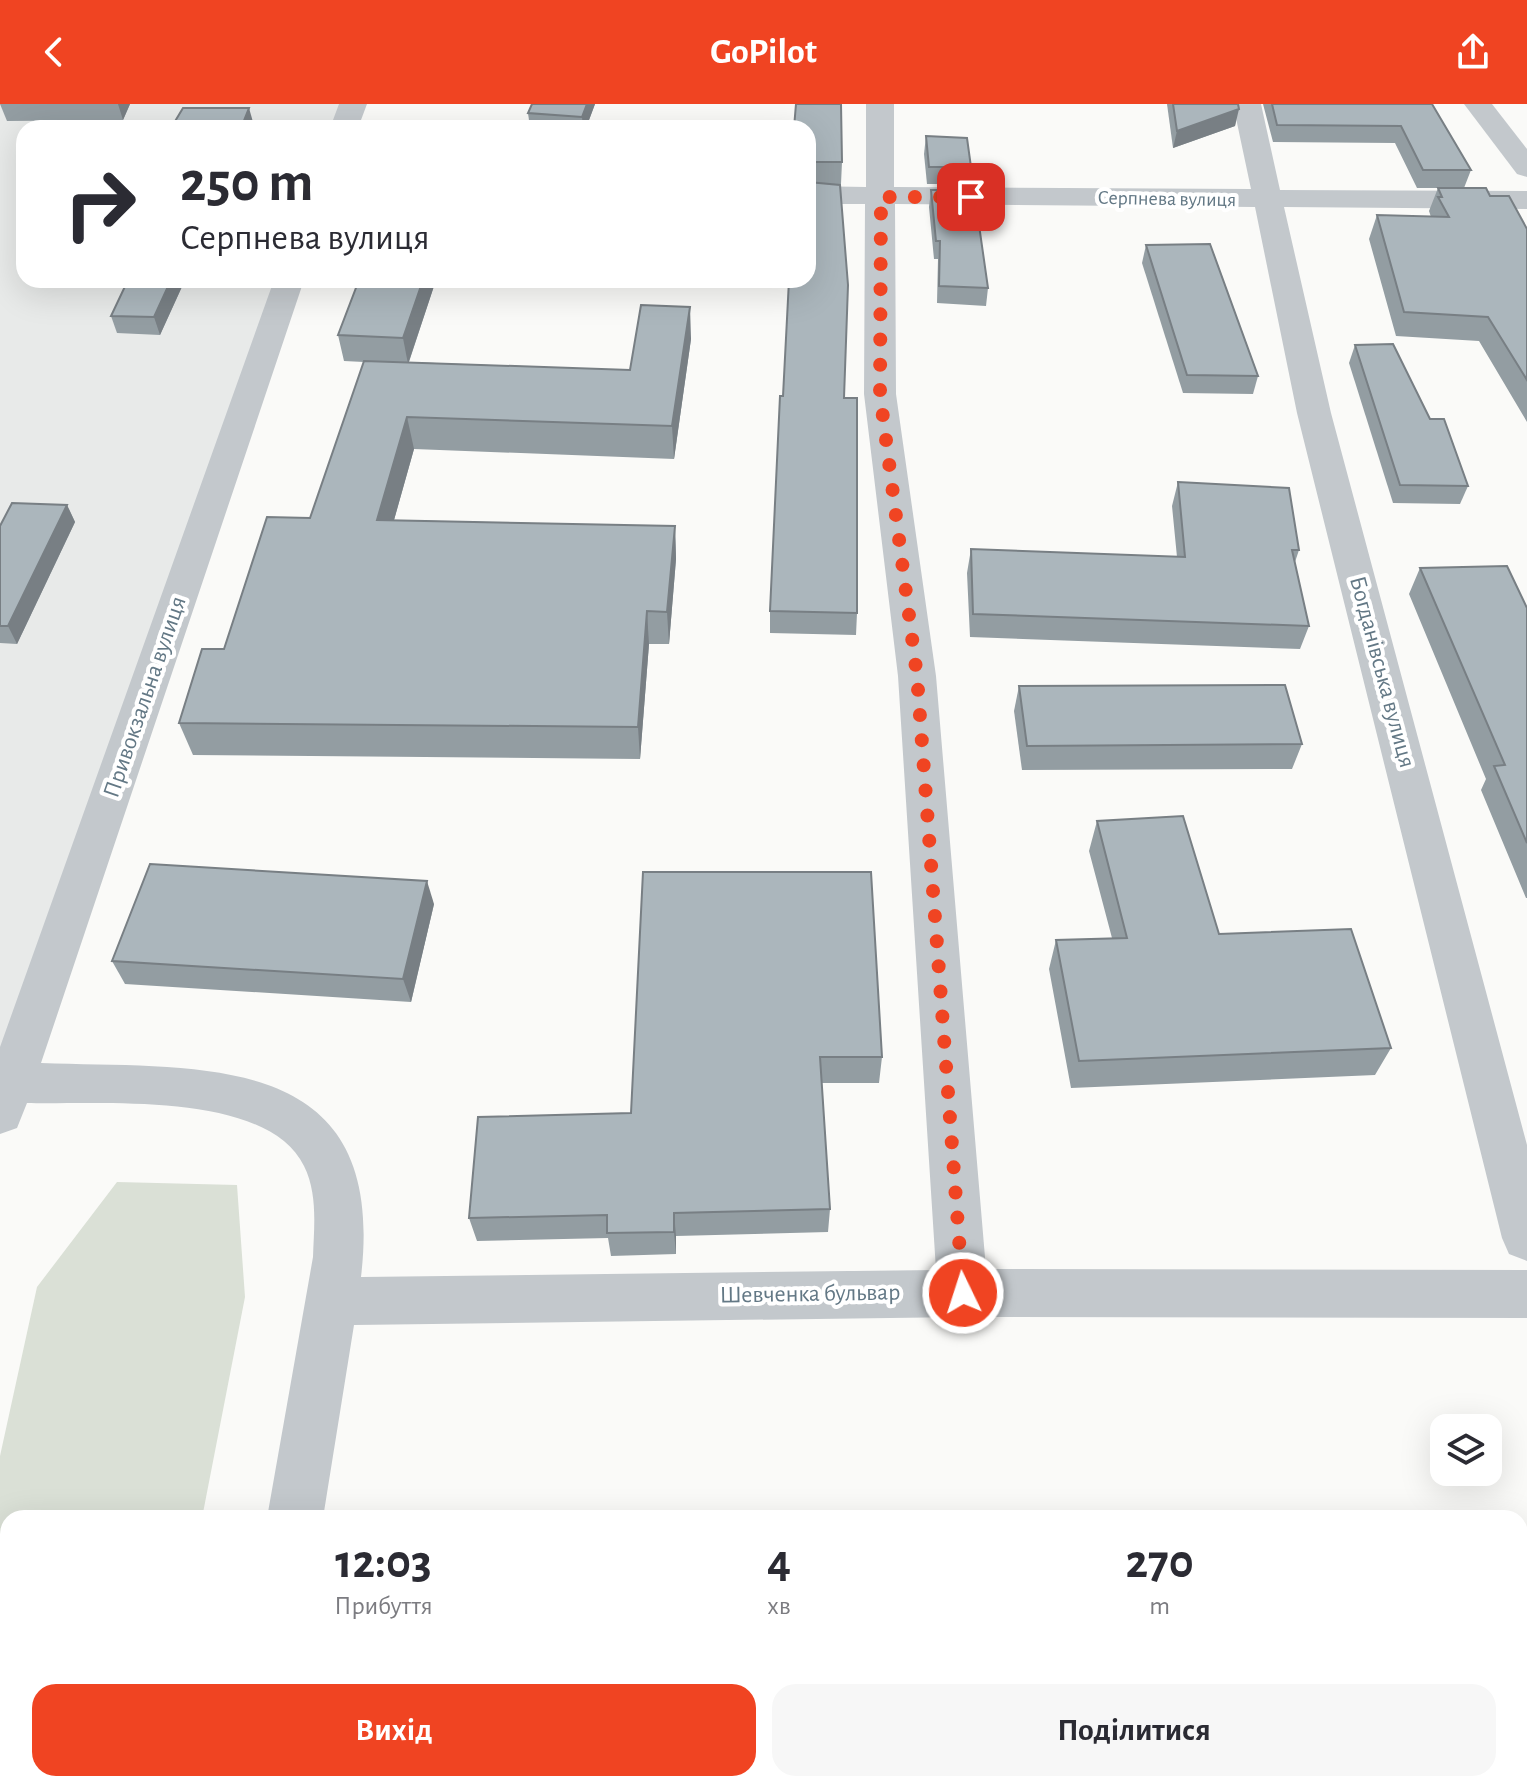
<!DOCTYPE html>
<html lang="uk">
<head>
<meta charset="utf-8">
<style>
  :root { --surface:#fff; --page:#f7f7f7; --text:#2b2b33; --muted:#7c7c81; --accent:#f04422 }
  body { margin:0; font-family:"Alegreya Sans",sans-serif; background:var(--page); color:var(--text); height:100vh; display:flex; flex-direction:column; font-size:30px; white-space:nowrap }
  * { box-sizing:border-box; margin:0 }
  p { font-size:26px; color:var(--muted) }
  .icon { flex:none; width:44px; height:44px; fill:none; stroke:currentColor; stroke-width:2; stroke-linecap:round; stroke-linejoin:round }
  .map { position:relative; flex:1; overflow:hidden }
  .sheet { position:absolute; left:0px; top:1406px; width:1528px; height:282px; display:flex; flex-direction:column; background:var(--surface); border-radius:24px 24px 0 0; box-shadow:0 8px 32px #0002 }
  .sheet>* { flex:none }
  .banner { position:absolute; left:16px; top:16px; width:800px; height:168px; border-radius:24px; box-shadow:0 8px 32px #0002; background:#fff; color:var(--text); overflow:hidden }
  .buttons { position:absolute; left:1430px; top:1310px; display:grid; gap:16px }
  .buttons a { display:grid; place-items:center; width:72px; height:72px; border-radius:16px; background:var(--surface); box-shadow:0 8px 32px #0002; font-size:40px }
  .pin { position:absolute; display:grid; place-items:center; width:68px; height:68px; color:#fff; margin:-34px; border-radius:16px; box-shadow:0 4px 12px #0006 }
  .me { position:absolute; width:88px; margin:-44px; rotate:356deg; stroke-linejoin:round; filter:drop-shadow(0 0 6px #0008) }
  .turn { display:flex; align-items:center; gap:28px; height:168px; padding:0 32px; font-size:36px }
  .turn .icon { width:104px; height:104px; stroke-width:2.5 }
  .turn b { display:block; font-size:56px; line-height:68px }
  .eta { display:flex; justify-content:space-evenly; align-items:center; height:136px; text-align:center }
  .eta b { font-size:48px; font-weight:700; line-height:56px }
  .action { display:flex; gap:16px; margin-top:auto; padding:16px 32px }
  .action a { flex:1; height:92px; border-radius:24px; background:var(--accent); color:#fff; font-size:32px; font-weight:700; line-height:92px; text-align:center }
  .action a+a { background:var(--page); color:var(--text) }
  header { display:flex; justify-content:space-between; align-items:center; height:104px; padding:0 32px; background:var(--accent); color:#fff; font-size:36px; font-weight:700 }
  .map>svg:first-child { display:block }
  .built { fill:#e8eae9 }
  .green { fill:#dae0d6 }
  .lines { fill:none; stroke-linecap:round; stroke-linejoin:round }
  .minor { fill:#c3c8cc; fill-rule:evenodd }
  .wall { fill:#939da2 }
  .shaded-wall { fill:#787f84 }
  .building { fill:#abb6bc; stroke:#787f84; stroke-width:2 }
  .route { stroke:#f04422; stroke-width:14; stroke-dasharray:0 25.2 }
  .labels { text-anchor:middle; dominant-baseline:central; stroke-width:8; stroke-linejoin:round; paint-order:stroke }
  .far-street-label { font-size:20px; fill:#637885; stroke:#fff }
  .street-label { font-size:24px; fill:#637885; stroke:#fff }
</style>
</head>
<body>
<header><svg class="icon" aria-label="back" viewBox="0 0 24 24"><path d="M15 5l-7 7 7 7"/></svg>GoPilot<svg class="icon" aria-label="share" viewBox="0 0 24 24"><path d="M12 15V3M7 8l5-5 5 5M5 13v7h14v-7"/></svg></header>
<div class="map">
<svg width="1527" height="1687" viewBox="0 0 1527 1687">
  <rect width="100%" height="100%" fill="#fafaf8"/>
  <path class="built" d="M0 0H353L344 24H24V176H289L0 1009Z"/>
  <path class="green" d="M117 1078 237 1081 245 1193 202 1414H8V1557L0 1544V1352L37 1183Z"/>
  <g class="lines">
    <g class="minor">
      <path d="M339 0H367L358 24H330Z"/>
      <path d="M866 0H894V83L1251 85 1233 0H1261L1280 86 1527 87V105L1284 103 1331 309 1527 1041V1157L1509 1150 1502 1134 1297 309 1255 103 895 100 896 290 936 572 986 1165 1527 1166V1214L963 1213 354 1221 323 1414H267L313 1153C314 1123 318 1090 304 1062 267 986 100 1001 27 999L17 1024 0 1030V943L274 176H304L41 959C203 965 388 944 361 1173L936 1166 898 572 864 290 865 100H808V82L866 83Z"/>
      <path d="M1464 0H1492L1527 45V73L1517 70Z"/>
      <path d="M113 1680H239L241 1687H111Z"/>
    </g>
  </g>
  <g class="wall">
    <path d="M0 0H130L123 16 7 17Z"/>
    <path d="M532 0H595L586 24H530L528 9Z"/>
    <path d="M1167 0H1238L1235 22 1173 44Z"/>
    <path d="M1263 0H1432L1471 66 1464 84 1490 92 1527 125V318L1479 237 1396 232 1369 135 1377 111 1431 113 1429 107 1438 84H1417L1395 39 1273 38Z"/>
    <path d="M808 24 842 58 841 80H823L844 294 857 509 856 531 770 529V507L783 292 808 176Z"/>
    <path d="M926 32 971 63 969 80H927L924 50Z"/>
    <path d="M931 86 988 184 986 202 937 199 938 155H934L929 103Z"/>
    <path d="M1146 141 1258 272 1253 290 1183 289 1142 159Z"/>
    <path d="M185 176 160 231 117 229 111 212Z"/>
    <path d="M359 176H436L409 258 630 266 691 235 674 355 414 345 394 416 675 422 676 455 669 540H649L640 655 193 651 179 619 224 545 310 414 364 258 344 257 338 231Z"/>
    <path d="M1355 241 1430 315 1468 382 1460 400 1393 399 1349 259Z"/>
    <path d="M1178 378 1299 446 1295 458 1309 522 1300 545 970 533 967 469 971 445 1177 453 1172 402Z"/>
    <path d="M67 401 75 418 17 540 0 539V422Z"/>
    <path d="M1420 464 1527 504V794H1526L1481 686 1486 675 1409 490Z"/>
    <path d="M1019 582 1302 640 1292 665 1022 666 1014 607Z"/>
    <path d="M1097 717 1219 830 1391 944 1375 971 1071 984 1049 865 1056 836 1112 834 1089 747Z"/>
    <path d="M643 768 882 953 879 979H822L830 1105 828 1128 676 1132V1150L611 1152 608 1134 477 1137 469 1114 631 1009Z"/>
    <path d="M434 800 411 898 125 880 112 857Z"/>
    <path d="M1527 1453V1628H1520V1454Z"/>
  </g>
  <g class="shaded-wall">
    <path d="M118 0H130L123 16Z"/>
    <path d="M587 0H595L586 24H583L582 13Z"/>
    <path d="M249 4 253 18 250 24H241Z"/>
    <path d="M1239 5 1235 22 1173 44 1177 27Z"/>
    <path d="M171 176H185L160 231 154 213Z"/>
    <path d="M423 176H436L408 260 403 234Z"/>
    <path d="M690 203 691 235 674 355 672 322Z"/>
    <path d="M407 313 414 345 385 448 377 416Z"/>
    <path d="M67 401 75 418 17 540 8 522Z"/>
    <path d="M675 422 676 455 669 540 667 508Z"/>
    <path d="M647 507 649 540 640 655 638 623Z"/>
    <path d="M427 777 434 800 411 898 403 875Z"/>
    <path d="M674 1109 676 1132V1150L674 1128Z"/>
    <path d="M559 1680H566L565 1687H558Z"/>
  </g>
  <g class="building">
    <path d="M532 0H587L582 13 528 9Z"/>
    <path d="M796 0H841L842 58H808V24H794Z"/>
    <path d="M1173 0H1238L1239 5 1177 27Z"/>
    <path d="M1272 0H1432L1471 66H1423L1401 22 1277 21Z"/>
    <path d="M183 4H249L241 24H171Z"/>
    <path d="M926 32 967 34 971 63H929Z"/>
    <path d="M808 78 840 81 848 181 844 294H857V509L770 507 780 292H783L789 176H808Z"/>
    <path d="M1438 84H1486L1490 92H1509L1527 125V276L1488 213 1404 208 1377 111 1449 113 1438 93H1442Z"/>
    <path d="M931 86H974L988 184 939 182 940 137H936Z"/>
    <path d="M1210 140 1258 272 1187 271 1146 141Z"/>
    <path d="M128 176H171L154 213 111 212Z"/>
    <path d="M359 176H423L403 234 338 231Z"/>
    <path d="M641 201 690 203 672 322 407 313 377 416 675 422 667 508 647 507 638 623 179 619 202 545H224L267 413 310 414 364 257 630 266Z"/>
    <path d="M1393 240 1430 315H1444L1468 382 1400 381 1355 241Z"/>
    <path d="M1178 378 1289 384 1299 446H1292L1309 522 973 510 971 445 1185 453Z"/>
    <path d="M12 399 67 401 8 522H0V422Z"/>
    <path d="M1507 462 1527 504V739L1494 662 1505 661 1420 464Z"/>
    <path d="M1285 581 1302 640 1027 642 1019 582Z"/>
    <path d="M1183 712 1219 830 1351 825 1391 944 1079 957 1056 836 1127 834 1097 717Z"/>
    <path d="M150 760 427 777 403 875 112 857Z"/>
    <path d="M643 768H871L882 953H820L830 1105 674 1109V1128L607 1129V1111L469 1114 478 1013 631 1009Z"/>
    <path d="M1527 1453V1615L1520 1616V1454Z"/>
    <path d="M407 1680H559L558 1687H406Z"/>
  </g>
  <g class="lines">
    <path class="route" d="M963 1189 917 572 880 290 881 93H971"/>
  </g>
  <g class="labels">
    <g class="far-street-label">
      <text transform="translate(1167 95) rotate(1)">Серпнева вулиця</text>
    </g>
    <g class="street-label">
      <text transform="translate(1382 568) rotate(75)">Богданівська вулиця</text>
      <text transform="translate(145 593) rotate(-71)">Привокзальна вулиця</text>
      <text transform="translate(810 1190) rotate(-1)">Шевченка бульвар</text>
    </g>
  </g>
</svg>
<div class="buttons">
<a><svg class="icon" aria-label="layers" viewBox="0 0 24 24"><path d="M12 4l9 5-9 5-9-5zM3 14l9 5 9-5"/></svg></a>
</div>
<div class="pin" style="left:971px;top:93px;background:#d93025"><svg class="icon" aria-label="arrive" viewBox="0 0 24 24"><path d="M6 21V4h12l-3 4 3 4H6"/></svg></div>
<svg class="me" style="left:963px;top:1189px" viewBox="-20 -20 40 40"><circle r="17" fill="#f04422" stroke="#fff" stroke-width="3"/><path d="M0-11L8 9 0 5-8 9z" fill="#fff"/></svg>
<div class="banner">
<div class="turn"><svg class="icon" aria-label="right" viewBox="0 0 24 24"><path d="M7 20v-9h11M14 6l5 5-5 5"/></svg><div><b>250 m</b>Серпнева вулиця</div></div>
</div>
<section class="sheet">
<div class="eta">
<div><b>12:03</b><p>Прибуття</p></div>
<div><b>4</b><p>хв</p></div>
<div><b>270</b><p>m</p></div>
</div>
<div class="action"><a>Вихід</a><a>Поділитися</a></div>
</section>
</div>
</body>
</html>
